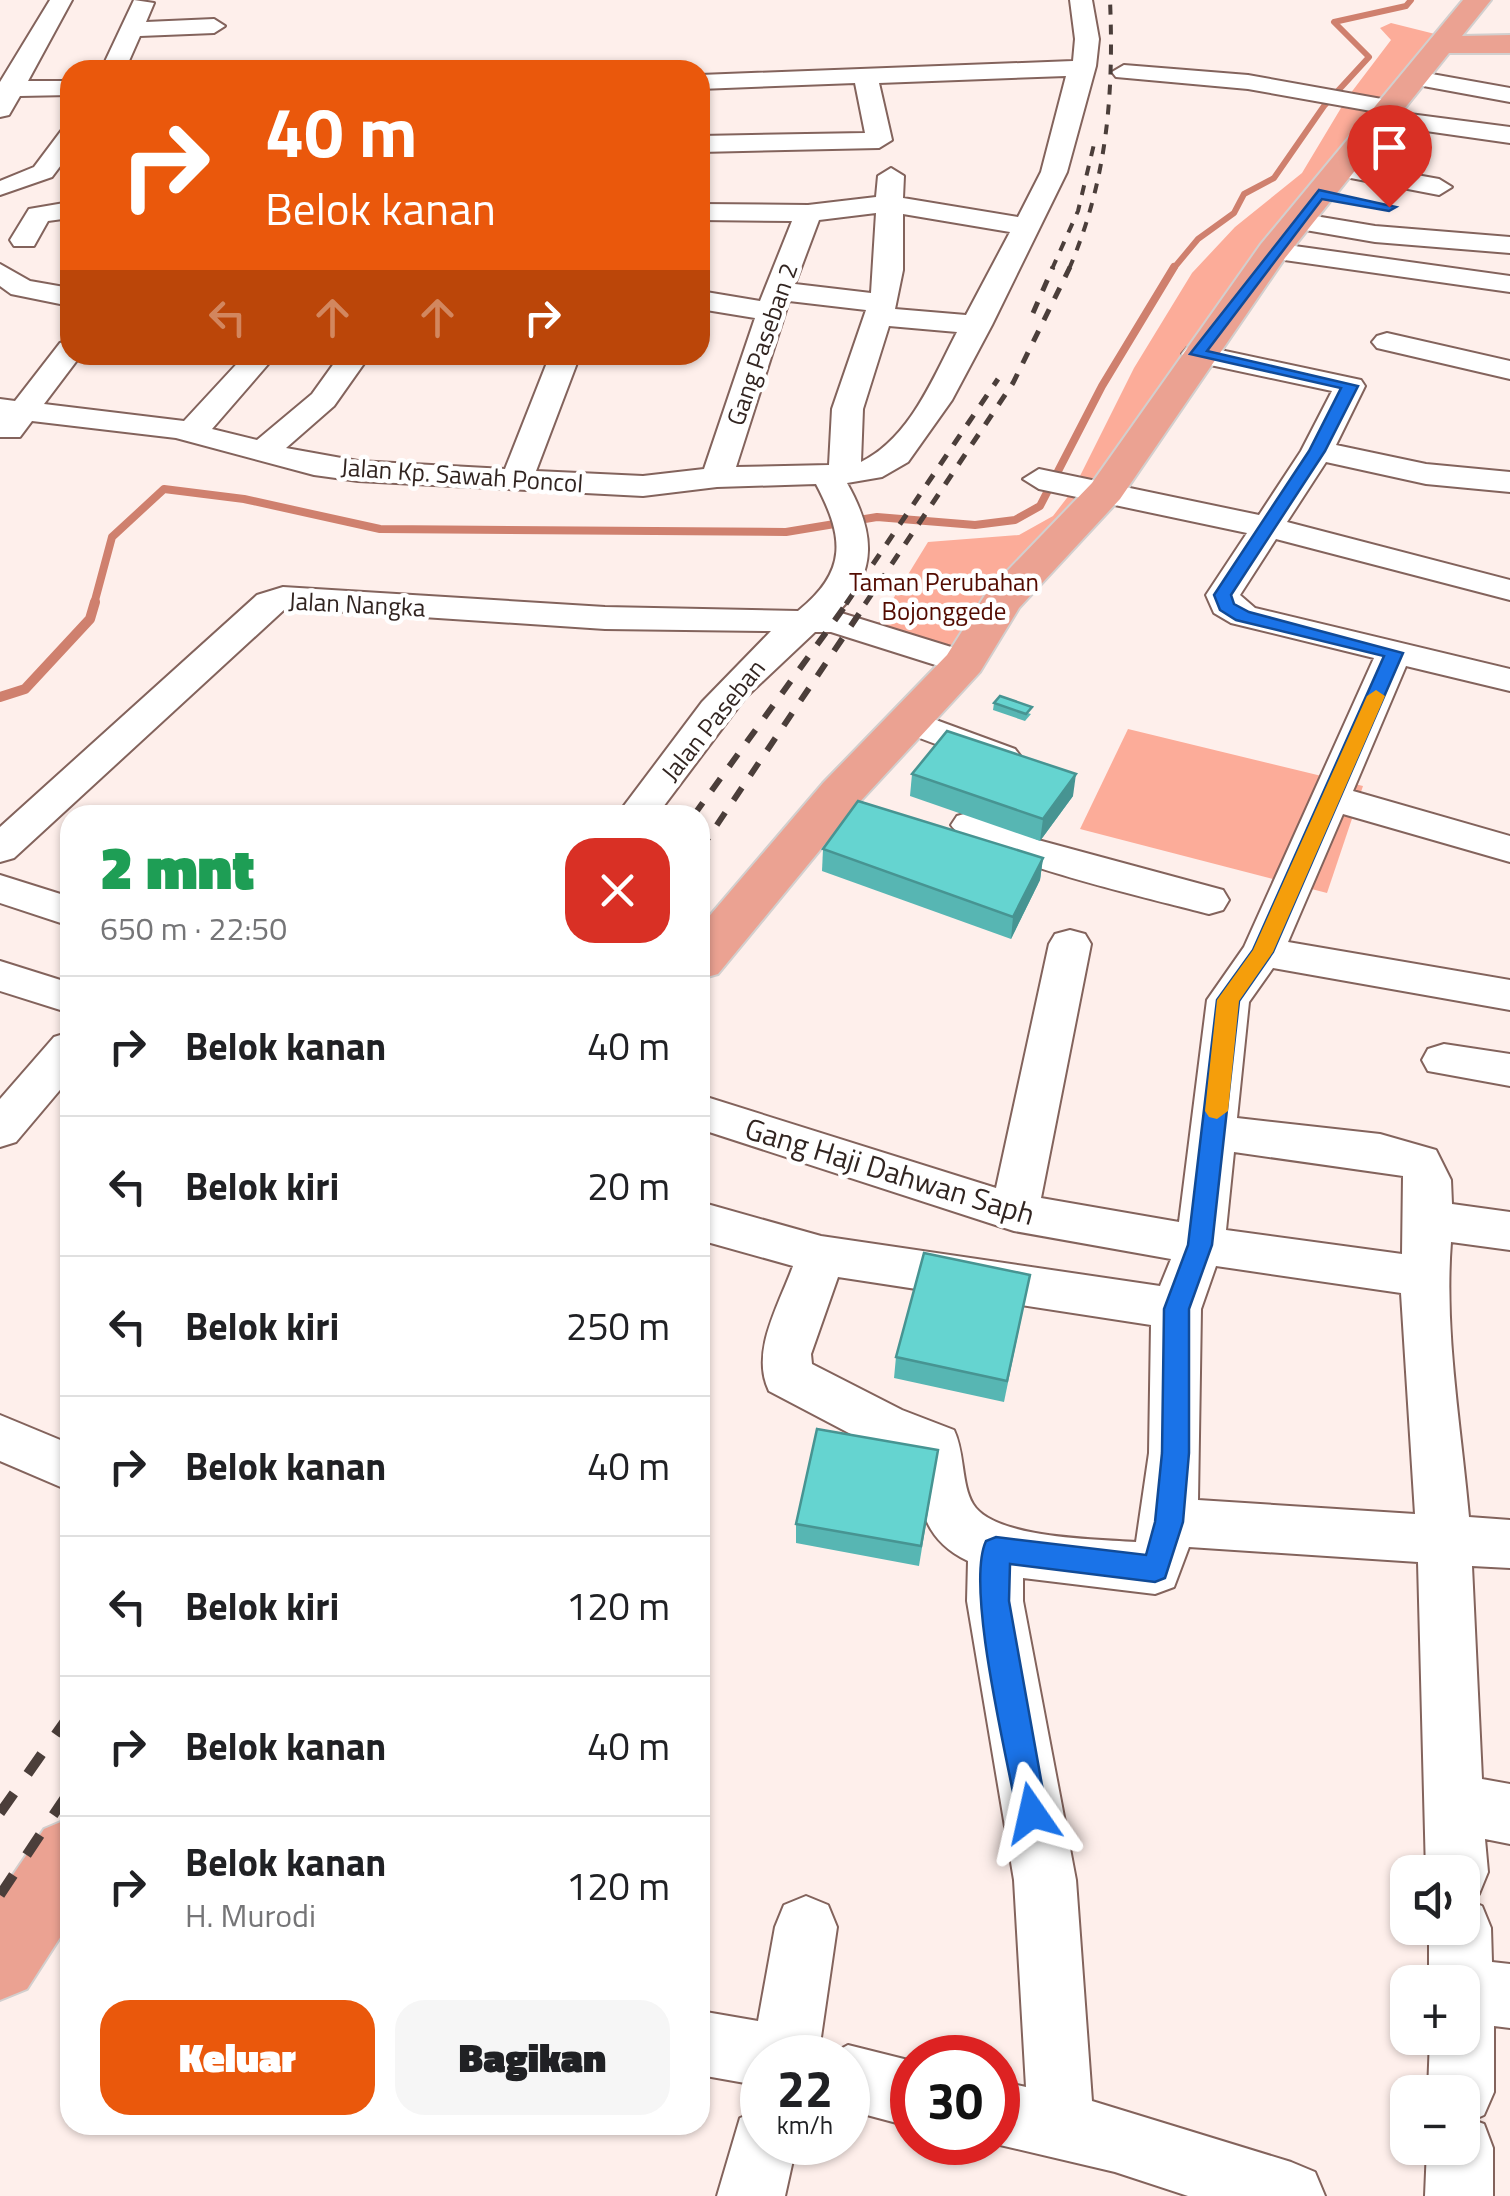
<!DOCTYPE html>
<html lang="id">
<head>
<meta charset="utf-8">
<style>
  :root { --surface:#fff; --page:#f6f6f6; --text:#202124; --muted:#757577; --line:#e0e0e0; --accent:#ea580c }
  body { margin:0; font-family:"Titillium Web",sans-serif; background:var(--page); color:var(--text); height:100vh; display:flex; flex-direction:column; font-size:38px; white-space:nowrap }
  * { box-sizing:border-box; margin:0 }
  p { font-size:32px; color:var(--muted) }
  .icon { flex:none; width:55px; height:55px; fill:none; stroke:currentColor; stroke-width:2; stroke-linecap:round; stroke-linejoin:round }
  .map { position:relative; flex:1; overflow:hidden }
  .side { position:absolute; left:60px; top:805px; width:650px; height:1330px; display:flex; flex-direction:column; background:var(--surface); border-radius:30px; box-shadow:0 2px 8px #0004 }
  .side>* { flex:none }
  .top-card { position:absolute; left:60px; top:60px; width:650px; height:305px; border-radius:30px; box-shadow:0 2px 8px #0004; background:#ea580c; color:#fff; overflow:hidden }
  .buttons { position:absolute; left:1390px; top:1855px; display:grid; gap:20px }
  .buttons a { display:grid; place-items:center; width:90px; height:90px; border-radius:20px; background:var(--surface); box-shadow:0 2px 8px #0004; font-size:50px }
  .speed { position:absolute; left:740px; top:2035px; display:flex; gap:20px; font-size:50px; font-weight:700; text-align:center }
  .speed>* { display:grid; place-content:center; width:130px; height:130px; border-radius:50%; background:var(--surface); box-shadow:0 2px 8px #0004; line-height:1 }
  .speed small { font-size:25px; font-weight:400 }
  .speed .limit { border:15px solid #d22; background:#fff; color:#111 }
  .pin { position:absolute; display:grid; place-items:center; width:85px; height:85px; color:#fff; margin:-102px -42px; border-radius:50% 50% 50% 0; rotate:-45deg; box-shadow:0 0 10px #0007 }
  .pin .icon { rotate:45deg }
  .me { position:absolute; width:110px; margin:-55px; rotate:349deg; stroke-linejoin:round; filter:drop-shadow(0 0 8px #0008) }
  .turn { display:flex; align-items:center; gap:35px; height:210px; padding:0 40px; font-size:45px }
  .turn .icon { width:130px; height:130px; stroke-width:2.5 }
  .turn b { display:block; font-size:70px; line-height:85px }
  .lanes { display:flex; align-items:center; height:95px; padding:0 40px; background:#0003; justify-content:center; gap:50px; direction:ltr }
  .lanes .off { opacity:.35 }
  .round { display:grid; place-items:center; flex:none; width:105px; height:105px; border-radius:30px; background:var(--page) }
  .headline { display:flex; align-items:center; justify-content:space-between; height:170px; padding:0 40px }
  h1 { font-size:60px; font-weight:800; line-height:75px; color:#1e9e55 }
  .button { display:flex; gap:20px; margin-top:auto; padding:20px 40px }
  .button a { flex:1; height:115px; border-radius:30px; background:var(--accent); color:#fff; font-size:40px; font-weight:800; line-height:115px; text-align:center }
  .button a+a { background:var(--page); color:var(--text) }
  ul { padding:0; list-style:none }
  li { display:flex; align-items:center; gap:30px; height:140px; padding:0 40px; border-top:2px solid var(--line) }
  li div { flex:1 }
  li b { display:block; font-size:38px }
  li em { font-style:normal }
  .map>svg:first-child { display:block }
  .green { fill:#fcac99 }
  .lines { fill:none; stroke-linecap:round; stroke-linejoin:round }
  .stream-far2 { stroke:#cf806e; stroke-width:6 }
  .stream-far1 { stroke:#cf806e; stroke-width:8 }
  .stream { stroke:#cf806e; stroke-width:10 }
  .minor-casing { stroke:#83635c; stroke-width:4 }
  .major-casing { stroke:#d2cfce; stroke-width:4 }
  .minor { fill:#fff; fill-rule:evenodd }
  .major { fill:#eba292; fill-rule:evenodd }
  .rail-far3 { stroke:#4b3e3a; stroke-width:4; stroke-dasharray:10 10; stroke-linecap:butt }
  .rail-far2 { stroke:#4b3e3a; stroke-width:5; stroke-dasharray:12 12; stroke-linecap:butt }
  .rail-far1 { stroke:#4b3e3a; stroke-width:6; stroke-dasharray:15 15; stroke-linecap:butt }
  .rail { stroke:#4b3e3a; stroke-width:10; stroke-dasharray:24 24; stroke-linecap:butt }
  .wall { fill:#57b6b3 }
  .shaded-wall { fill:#479492 }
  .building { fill:#65d4d0; stroke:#479492; stroke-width:2.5 }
  .route { fill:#1a73e8; stroke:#114b97; stroke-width:2.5 }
  .slow { fill:#f59e0b }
  .labels { text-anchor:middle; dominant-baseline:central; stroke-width:9; stroke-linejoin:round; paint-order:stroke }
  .far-street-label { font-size:25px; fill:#322521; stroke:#fff }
  .far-park-label { font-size:25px; fill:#530b00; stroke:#fff }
  .street-label { font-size:30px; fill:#322521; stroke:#fff }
</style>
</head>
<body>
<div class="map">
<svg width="1510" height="2196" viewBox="0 0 1510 2196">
  <rect width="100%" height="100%" fill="#feefeb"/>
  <g class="green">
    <path d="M1391 23 1439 35 1091 484 951 653 877 625 928 542 1019 535 1053 516 1073 490 1134 368 1192 273 1235 227 1302 173 1347 98 1391 40 1380 28Z"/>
    <path d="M1128 729 1363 786 1327 893 1080 829Z"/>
  </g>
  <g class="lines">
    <path class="stream-far2" d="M1173 269 1198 239 1234 213 1244 194 1274 178 1324 106 1369 57 1334 22 1406 6 1411 0"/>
    <path class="stream-far1" d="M94 604 112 537 164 489 244 499 380 529 786 532 877 517 975 525 1015 520 1040 506 1102 386 1174 267"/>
    <path class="stream" d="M0 697 25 689 90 619 95 602"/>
    <g class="minor-casing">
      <g id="minor">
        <path d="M50 0H72L28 81H70V95L20 96 9 115 0 117V82Z"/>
        <path d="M134 0 154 3 146 22 214 19 225 26 214 33 140 36 125 70H101Z"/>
        <path d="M1070 0H1092L1099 39 1096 66 1067 172 992 325 952 400 908 462 882 477 847 483C874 531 879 571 838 612L977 655 982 663 977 671 964 674 831 632H815L745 698 657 815H617L702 702 771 631 605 629 286 608 14 858 0 862V827L257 595 283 587 605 607 798 611C848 571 844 537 816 484L717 487 643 496 358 481 314 475 176 438 32 421 20 437H0V399L15 401 60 343 70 340V355H81L44 404 184 421 245 355H276L212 429 257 440 312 394 340 355H370L334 406 286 448 358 461 505 469 550 355H580L536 471 643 476 704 469 755 318 700 309V291L760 301 792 221 700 220V204L808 205 876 197 878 176 891 168 904 176 903 198 1018 217 1041 172 1066 76 879 83 892 140 879 148 700 152V136L865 133 855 83 700 89V75L1073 61 1075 39ZM876 213 871 293 795 284 819 220ZM903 214 1010 232 966 315 895 309 903 270ZM789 301 866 310 832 409 829 465 736 467ZM889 326 957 332C933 378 910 438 861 462L863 409Z"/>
        <path d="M1124 65 1248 75 1393 101 1402 103 1405 108 1402 113 1510 127V143L1384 125 1372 118 1377 112 1248 89 1116 77 1112 72Z"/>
        <path d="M1415 71 1510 88V102L1407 83V73Z"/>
        <path d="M70 128V153L52 177 0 195V181L34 167 61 131Z"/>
        <path d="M1339 161 1439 179 1452 187 1439 195 1330 174 1326 169 1330 164Z"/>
        <path d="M70 202V218L48 221 34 246H14L10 240 29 209Z"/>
        <path d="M1297 213 1375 226 1510 237V253L1375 242 1288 227 1284 221Z"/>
        <path d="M1273 243 1510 276V292L1263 257 1259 251 1263 245Z"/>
        <path d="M0 264 30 281 70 288V306L11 294 0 286Z"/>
        <path d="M1387 333 1510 361V379L1377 348 1372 342 1377 336Z"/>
        <path d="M1197 345 1361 380 1365 386 1336 445 1426 464 1510 472V492L1426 484 1326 462 1287 522 1510 580V600L1276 539 1240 595 1255 608 1510 669V691L1406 666 1353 791 1510 836V862L1343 814 1288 942 1510 980V1010L1273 968 1249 1002 1237 1118 1380 1134 1436 1150 1451 1180 1452 1204 1510 1212V1250L1451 1242C1444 1333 1461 1426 1469 1517L1510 1520V1568L1472 1566 1482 1779 1510 1784V1844L1485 1839 1488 1872 1479 1894 1465 1899 1482 1906 1491 1928 1492 1962 1510 1964V2028L1494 2026V2092L1484 2115 1473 2120 1484 2124 1493 2148V2196H1425L1427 2148H1462V2092H1428L1430 2038H1462V1982H1429V1928H1462V1872H1426L1418 1562 1189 1547 1174 1587 1155 1594 1023 1578V1601L1076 1880 1092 2101 1291 2162 1315 2172 1325 2196H1188L1115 2172 987 2142H998V2081L1026 2087 1014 1880 967 1601 968 1561C923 1540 919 1505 913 1460L866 1442 769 1391C750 1352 779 1305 793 1266L700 1240V1202L821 1236 1160 1286 1171 1259 1014 1231 700 1129V1095L996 1188 1049 944 1055 934 1070 930 1085 934 1091 944 1041 1198 1179 1222 1207 1000 1244 947 1374 658 1231 623 1214 613 1206 595 1247 533 1039 489 1023 479 1039 469 1259 515 1301 451 1332 391 1187 360 1182 354 1187 348ZM1234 1152 1403 1176 1402 1254 1226 1230ZM1216 1266 1401 1293 1415 1514 1198 1500 1201 1309ZM838 1277 1151 1325 1149 1453 1136 1542C1099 1539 994 1539 973 1504 961 1484 965 1453 954 1430L902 1410 812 1364 811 1354Z"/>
        <path d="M906 709 1015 749 1021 757 1015 765 1002 769 893 728 887 720 893 712Z"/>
        <path d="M971 812 1038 840 1223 890 1229 900 1223 910 1209 914C1161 901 973 859 951 825L957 816Z"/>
        <path d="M0 875 70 897V926L0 903Z"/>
        <path d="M0 961 70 983V1013L0 991Z"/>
        <path d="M70 1032V1078L16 1142 0 1147V1099L54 1037Z"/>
        <path d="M1444 1044 1510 1054V1086L1428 1071 1422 1060 1428 1049Z"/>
        <path d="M0 1415 70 1444V1491L0 1461Z"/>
        <path d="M806 1896 828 1905 837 1927 818 2058H762V2086L700 2075V2011L758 2021 775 1927 784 1905Z"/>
        <path d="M848 2045 912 2061V2127L848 2110V2058H824Z"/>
        <path d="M762 2109V2142H797L785 2196H717L740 2118Z"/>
      </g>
    </g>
    <g class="major-casing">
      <g id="major">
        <path d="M1463 0H1491L1462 36 1510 35V53H1449L1285 258 1120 499 1019 608 980 672 857 805 718 974 700 979V927L823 783 947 655 987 592 1092 483 1261 244Z"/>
        <path d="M70 1818V1922L27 1989 0 2000V1894L44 1829Z"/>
      </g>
    </g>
    <use href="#minor" class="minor"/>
    <use href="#major" class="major"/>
    <g class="rail-far3">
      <path d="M1052 269 1078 211 1095 140"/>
      <path d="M1069 269C1107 181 1114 95 1110 0"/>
    </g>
    <g class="rail-far2">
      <path d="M1033 313 1053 267"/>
      <path d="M846 604 998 379"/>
      <path d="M865 604 1013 383 1070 267"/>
    </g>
    <g class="rail-far1">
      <path d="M694 815 848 602"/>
      <path d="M700 850 867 602"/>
    </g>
    <g class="rail">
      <path d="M0 1813 70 1714"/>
      <path d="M0 1895 70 1790"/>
    </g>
  </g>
  <g class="wall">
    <path d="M994 703 1031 714 1025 721 993 710Z"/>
    <path d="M912 774 1073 796 1040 841 910 796Z"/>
    <path d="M823 849 1043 858 1040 880 1011 939 822 871Z"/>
    <path d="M1030 1275 1004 1402 894 1378 896 1357Z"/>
    <path d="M938 1450 919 1566 796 1543V1524Z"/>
  </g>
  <g class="shaded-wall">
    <path d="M1076 774 1073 796 1040 841 1043 819Z"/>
    <path d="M1043 858 1040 880 1011 939 1013 917Z"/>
  </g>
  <g class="building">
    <path d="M1000 696 1032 707 1026 714 994 703Z"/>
    <path d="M947 731 1076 774 1043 819 912 774Z"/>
    <path d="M858 801 1043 858 1013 917 823 849Z"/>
    <path d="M924 1253 1030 1275 1007 1381 896 1357Z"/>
    <path d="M817 1429 938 1450 921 1546 796 1524Z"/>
  </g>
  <path class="route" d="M1319 190 1396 207 1389 211 1322 199 1207 351 1358 386 1325 451 1231 595 1234 604 1249 612 1403 653 1273 952 1239 1001 1212 1245 1189 1309V1453L1183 1522 1165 1578 1155 1582 1010 1564 1009 1601 1047 1813 1042 1824 1032 1828 1021 1824 1017 1813C1007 1757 965 1586 986 1541L996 1537 1146 1555 1155 1522 1162 1453 1164 1309 1188 1245 1217 1000 1253 950 1384 656 1236 620 1220 610 1214 595 1309 451 1341 388 1190 354Z"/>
  <path class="slow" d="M1376 690 1385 696 1273 952 1239 1001 1228 1111 1217 1119 1209 1117 1205 1111 1217 1000 1253 950 1367 696Z"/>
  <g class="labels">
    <g class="far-street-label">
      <text transform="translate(762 344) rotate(-71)">Gang Paseban 2</text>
      <text transform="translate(462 475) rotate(4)">Jalan Kp. Sawah Poncol</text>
      <text transform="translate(357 604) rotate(3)">Jalan Nangka</text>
      <text transform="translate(713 720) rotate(-51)">Jalan Paseban</text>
    </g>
    <g class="far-park-label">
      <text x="944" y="582">Taman Perubahan<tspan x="944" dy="29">Bojonggede</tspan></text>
    </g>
    <g class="street-label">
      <text transform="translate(890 1171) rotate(17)">Gang Haji Dahwan Saph</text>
    </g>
  </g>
</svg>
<div class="buttons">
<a><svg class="icon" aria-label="sound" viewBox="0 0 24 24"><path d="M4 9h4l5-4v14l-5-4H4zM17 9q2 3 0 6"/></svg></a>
<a>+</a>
<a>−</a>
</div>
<div class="speed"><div>22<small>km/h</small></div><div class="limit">30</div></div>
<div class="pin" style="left:1389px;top:207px;background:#d93025"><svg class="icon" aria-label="arrive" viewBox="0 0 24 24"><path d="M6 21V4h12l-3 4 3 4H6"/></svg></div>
<svg class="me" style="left:1032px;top:1813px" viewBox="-20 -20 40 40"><path d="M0-17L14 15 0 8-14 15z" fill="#1a73e8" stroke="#fff" stroke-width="4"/></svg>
<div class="top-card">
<div class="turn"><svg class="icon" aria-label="right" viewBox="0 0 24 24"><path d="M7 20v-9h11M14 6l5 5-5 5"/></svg><div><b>40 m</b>Belok kanan</div></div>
<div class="lanes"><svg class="icon off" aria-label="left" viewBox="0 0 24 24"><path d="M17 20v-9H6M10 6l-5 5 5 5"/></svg><svg class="icon off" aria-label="ahead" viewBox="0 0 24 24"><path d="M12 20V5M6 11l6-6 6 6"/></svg><svg class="icon off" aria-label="ahead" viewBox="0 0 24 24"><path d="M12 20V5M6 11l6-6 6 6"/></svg><svg class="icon" aria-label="right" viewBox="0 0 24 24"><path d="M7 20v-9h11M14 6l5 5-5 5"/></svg></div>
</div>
<section class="side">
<div class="headline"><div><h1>2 mnt</h1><p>650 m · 22:50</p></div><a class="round" style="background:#d93025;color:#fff"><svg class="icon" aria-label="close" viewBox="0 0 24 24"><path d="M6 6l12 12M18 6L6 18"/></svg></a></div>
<ul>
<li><svg class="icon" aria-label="right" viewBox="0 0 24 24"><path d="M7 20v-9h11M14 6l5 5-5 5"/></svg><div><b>Belok kanan</b></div><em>40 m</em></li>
<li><svg class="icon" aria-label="left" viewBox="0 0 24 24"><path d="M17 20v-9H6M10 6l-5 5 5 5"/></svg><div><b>Belok kiri</b></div><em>20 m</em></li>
<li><svg class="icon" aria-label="left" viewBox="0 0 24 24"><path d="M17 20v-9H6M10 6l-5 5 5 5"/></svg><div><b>Belok kiri</b></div><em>250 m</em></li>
<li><svg class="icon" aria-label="right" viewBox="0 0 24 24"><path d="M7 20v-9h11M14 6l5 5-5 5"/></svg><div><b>Belok kanan</b></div><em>40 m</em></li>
<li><svg class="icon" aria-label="left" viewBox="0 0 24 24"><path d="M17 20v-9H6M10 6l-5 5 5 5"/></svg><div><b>Belok kiri</b></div><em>120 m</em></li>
<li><svg class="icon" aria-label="right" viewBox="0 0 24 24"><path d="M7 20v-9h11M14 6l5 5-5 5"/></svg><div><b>Belok kanan</b></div><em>40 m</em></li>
<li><svg class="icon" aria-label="right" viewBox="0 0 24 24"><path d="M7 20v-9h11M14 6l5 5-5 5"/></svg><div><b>Belok kanan</b><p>H. Murodi</p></div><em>120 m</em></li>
</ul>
<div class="button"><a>Keluar</a><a>Bagikan</a></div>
</section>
</div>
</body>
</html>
